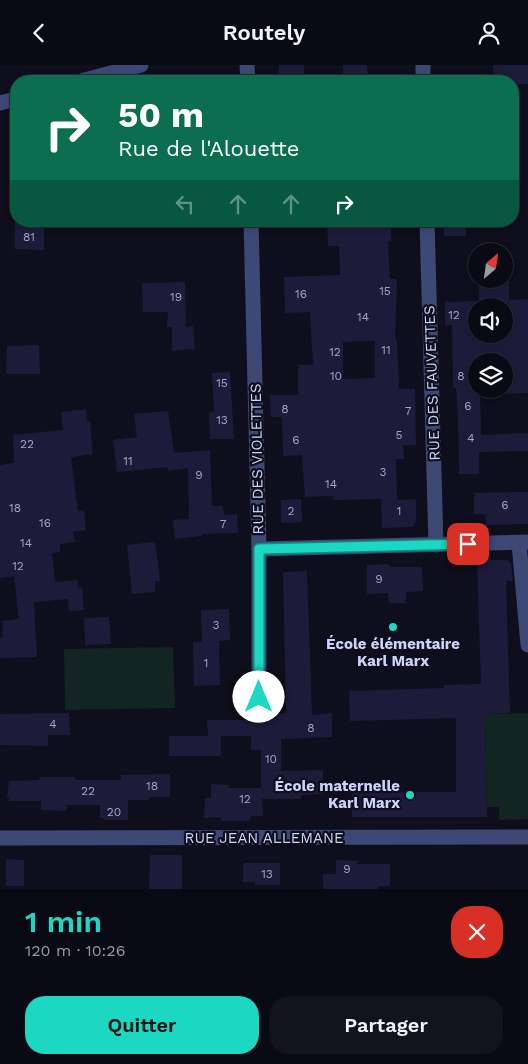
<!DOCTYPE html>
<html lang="fr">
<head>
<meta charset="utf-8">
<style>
  :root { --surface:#0a0a15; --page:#13131e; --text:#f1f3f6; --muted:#999aa0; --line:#2a2b34; --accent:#1cd8c3 }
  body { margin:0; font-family:"Work Sans",sans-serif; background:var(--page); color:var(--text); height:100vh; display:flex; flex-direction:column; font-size:19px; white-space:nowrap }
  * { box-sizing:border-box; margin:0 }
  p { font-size:16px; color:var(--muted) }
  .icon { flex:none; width:28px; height:28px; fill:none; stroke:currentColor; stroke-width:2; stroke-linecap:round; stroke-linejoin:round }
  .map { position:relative; height:824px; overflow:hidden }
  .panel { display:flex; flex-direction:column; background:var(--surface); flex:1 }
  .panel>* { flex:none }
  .hud { position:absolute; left:10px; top:10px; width:509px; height:152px; border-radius:20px; box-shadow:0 2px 8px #0003,0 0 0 1px var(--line); background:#0b6e4f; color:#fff; overflow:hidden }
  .needle { width:32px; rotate:29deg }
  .buttons { position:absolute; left:468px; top:178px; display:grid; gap:10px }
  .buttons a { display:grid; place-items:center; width:45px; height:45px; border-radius:50%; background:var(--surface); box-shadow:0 2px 8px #0003,0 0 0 1px var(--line); font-size:25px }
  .pin { position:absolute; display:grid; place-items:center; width:42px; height:42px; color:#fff; margin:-21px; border-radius:10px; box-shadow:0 2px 8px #0006 }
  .me { position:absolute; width:55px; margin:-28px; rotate:0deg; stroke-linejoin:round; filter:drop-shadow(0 0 4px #0008) }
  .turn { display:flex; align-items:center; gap:18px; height:105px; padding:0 25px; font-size:22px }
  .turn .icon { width:65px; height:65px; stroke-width:2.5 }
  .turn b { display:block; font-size:35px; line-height:42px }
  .lanes { display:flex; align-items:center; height:48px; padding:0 25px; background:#0003; justify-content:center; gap:25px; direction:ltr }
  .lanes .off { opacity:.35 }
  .round { display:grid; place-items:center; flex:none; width:52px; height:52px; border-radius:20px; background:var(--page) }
  .overview { display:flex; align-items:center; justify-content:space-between; height:85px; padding:0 25px }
  h1 { font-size:30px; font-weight:600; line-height:38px; color:var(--accent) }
  .button { display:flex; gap:10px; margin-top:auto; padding:10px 25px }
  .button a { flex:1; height:58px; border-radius:20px; background:var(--accent); color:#111; font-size:20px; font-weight:600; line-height:58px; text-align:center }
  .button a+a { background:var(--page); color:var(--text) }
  header { display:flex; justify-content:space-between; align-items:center; height:65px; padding:0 25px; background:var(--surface); font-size:22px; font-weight:600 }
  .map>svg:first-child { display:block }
  .green { fill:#122520 }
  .building { fill:#1c1c3a; fill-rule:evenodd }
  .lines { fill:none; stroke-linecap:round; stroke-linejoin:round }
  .minor { stroke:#3e4875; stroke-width:15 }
  .route-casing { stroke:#128c7f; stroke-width:12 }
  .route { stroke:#1cd8c3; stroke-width:9 }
  .poi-dot { fill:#1cd8c3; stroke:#0e0e1c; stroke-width:2 }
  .labels { text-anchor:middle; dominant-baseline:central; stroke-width:4.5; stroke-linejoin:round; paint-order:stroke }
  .number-label { font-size:12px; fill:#a2a5c9 }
  .street-label { font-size:15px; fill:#ced3f9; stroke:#0e0e1c }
  .poi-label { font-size:15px; font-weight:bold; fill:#ced3f9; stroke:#0e0e1c }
</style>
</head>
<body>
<header><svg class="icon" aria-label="back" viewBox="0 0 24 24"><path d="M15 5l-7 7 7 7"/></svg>Routely<svg class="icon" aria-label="person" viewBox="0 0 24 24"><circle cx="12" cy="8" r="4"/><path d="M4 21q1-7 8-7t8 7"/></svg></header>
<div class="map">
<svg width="528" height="824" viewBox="0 0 528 824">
  <rect width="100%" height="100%" fill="#0e0e1c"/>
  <g class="green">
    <path d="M173 582 175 643 65 645 64 584Z"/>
    <path d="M528 648V752L527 754 499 755V742H487L485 649Z"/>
  </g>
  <g class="building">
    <path d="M279 0H304V16H278Z"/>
    <path d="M343 0H367L368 16H343Z"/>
    <path d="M493 0H528V19L512 20V16H494Z"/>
    <path d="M327 156H360L361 160 391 159V176H388L390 214H397L395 274H397L399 324H415L416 380H403L404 394H396L397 435 416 434V456L412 462 382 463 381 434 333 435V431L305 432 302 390 283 391 282 352H271L270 330H298V300H313L310 247 285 248 284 212 340 210 339 181H328ZM375 276V313L343 314V277Z"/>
    <rect x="444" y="156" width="22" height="15"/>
    <path d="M15 157H44V185L15 184Z"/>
    <path d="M479 214H509V235L528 234V328L480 329 481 370 528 368V386L479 387V409H459L458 352 456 323H453L452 260H445V237L479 236ZM476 241H504V269H476ZM476 296H504V324H476Z"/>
    <path d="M185 217 186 262 193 261 195 284 172 286V262H173H167L168 247H143L142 218Z"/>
    <path d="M39 280 40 309H6L7 281Z"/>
    <path d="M230 307 234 374H210L209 347H214L212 308Z"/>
    <path d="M86 344 87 357 90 356 93 389 71 392 78 446 84 445 86 465 73 467 75 477 60 479V487L52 488 55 517 77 515 78 524 82 523 84 545 69 546 68 534 34 537 37 592 0 593V572H3L2 556 19 554 14 511 0 513V400L14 398 13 370 63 365 61 347Z"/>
    <path d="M168 346 174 388 210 385 212 441H223L224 450 237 449 238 468 202 469V471L175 474 173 455 189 454 188 403 168 406V402L117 407 113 375 137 372 134 349Z"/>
    <path d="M528 427V459L486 460 485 449H474V428Z"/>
    <path d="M301 434 302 457 281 458V435Z"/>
    <path d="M155 477 160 516H155V527L132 529 127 480Z"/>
    <path d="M477 495H508L511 499 513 516H506L510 648 485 649 487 752H352V727H456V653L350 656 349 626 444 623V620L481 619Z"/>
    <path d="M389 499 390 502H422L423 526 406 527V538H389L388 528 367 529V500Z"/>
    <path d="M307 506 312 650 332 648V672L281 674V706L323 705V729L301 730V734H262L263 751H251L250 756H221V752L204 753 205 733H211V719L229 720V723H261V685H251V671H221V691H169V671H208L207 655H269L270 649 286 648 283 507Z"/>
    <path d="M229 544 230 575 219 576 220 620 194 621 193 577H202L201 545Z"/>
    <path d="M109 552 111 579 85 580 84 553Z"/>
    <path d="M69 648 70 670H48V681L0 680V649Z"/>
    <path d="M170 709V732H149V735H128V755H104V753H100V740H66V746L41 745V736H9V733H7L9 716 40 715 39 712H75V715H121V710Z"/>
    <path d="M150 790H182V824H149Z"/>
    <path d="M6 794 24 795V821H6Z"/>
    <path d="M336 795 358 796V799H390V821H378V824H323V809H336Z"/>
    <path d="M243 798H280V820H255V817H243Z"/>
  </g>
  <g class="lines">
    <g class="minor">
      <path d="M247 0 248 16"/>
      <path d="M423 0V16"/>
      <path d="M81 16 141 0"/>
      <path d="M0 38 16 34"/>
      <path d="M251 156 259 484V632"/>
      <path d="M427 156 436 480"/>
      <path d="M519 478 528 580"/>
      <path d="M259 484 528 477"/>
      <path d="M0 773 528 772"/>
    </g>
  </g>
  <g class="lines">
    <g class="route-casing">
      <path id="route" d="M259 632V484L468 479"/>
    </g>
    <use href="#route" class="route"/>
  </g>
  <g class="poi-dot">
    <circle cx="393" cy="562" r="5"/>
    <circle cx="410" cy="730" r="5"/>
  </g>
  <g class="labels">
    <g class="number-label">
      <text x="29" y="172">81</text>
      <text x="385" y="226">15</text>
      <text x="301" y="229">16</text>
      <text x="176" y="232">19</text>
      <text x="454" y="250">12</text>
      <text x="363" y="252">14</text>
      <text x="386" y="285">11</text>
      <text x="335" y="287">12</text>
      <text x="336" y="311">10</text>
      <text x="461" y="311">8</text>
      <text x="222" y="318">15</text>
      <text x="468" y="341">6</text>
      <text x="285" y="344">8</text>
      <text x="408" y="346">7</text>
      <text x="222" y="355">13</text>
      <text x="399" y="370">5</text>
      <text x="471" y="373">4</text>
      <text x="296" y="375">6</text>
      <text x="27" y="379">22</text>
      <text x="128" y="396">11</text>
      <text x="383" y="407">3</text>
      <text x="199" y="410">9</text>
      <text x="331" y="419">14</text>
      <text x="505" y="440">6</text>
      <text x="15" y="443">18</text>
      <text x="291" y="446">2</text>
      <text x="399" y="446">1</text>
      <text x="45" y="458">16</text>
      <text x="223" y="459">7</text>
      <text x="26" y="478">14</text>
      <text x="18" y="501">12</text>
      <text x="379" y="514">9</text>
      <text x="216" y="560">3</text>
      <text x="206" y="598">1</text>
      <text x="53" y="659">4</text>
      <text x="311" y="663">8</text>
      <text x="271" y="694">10</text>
      <text x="152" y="721">18</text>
      <text x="88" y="726">22</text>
      <text x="245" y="734">12</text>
      <text x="114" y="747">20</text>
      <text x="347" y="804">9</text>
      <text x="267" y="809">13</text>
    </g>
    <g class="street-label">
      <text transform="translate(432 318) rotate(-92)">RUE DES FAUVETTES</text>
      <text transform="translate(257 394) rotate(-91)">RUE DES VIOLETTES</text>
      <text x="264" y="773">RUE JEAN ALLEMANE</text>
    </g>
    <g class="poi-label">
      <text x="393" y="579">École élémentaire<tspan x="393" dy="17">Karl Marx</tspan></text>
      <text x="400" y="721" text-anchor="end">École maternelle<tspan x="400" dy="17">Karl Marx</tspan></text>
    </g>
  </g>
</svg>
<div class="buttons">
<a><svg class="needle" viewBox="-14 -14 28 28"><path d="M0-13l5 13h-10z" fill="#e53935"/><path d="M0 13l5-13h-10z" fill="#999aa0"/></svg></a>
<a><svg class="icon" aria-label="sound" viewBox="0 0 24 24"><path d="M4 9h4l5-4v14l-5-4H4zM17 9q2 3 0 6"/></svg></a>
<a><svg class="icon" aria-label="layers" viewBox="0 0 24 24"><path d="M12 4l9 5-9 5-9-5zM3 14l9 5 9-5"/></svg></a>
</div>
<div class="pin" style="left:468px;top:479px;background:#d93025"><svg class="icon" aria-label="arrive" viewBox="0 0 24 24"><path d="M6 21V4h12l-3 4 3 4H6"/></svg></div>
<svg class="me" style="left:259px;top:632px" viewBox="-20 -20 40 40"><circle r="19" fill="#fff"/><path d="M0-13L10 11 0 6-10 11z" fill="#1cd8c3"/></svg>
<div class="hud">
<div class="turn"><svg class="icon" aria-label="right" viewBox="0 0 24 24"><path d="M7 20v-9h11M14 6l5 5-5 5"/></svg><div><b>50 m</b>Rue de l'Alouette</div></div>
<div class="lanes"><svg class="icon off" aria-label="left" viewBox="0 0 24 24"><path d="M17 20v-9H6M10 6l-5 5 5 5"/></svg><svg class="icon off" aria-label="ahead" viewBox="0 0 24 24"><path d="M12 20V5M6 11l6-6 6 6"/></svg><svg class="icon off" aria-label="ahead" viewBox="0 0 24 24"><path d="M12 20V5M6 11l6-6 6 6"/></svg><svg class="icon" aria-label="right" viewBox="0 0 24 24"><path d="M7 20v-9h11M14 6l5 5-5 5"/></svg></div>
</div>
</div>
<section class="panel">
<div class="overview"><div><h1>1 min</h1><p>120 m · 10:26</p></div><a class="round" style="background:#d93025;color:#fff"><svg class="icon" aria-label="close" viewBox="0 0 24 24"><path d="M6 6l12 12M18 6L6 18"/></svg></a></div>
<div class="button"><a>Quitter</a><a>Partager</a></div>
</section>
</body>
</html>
